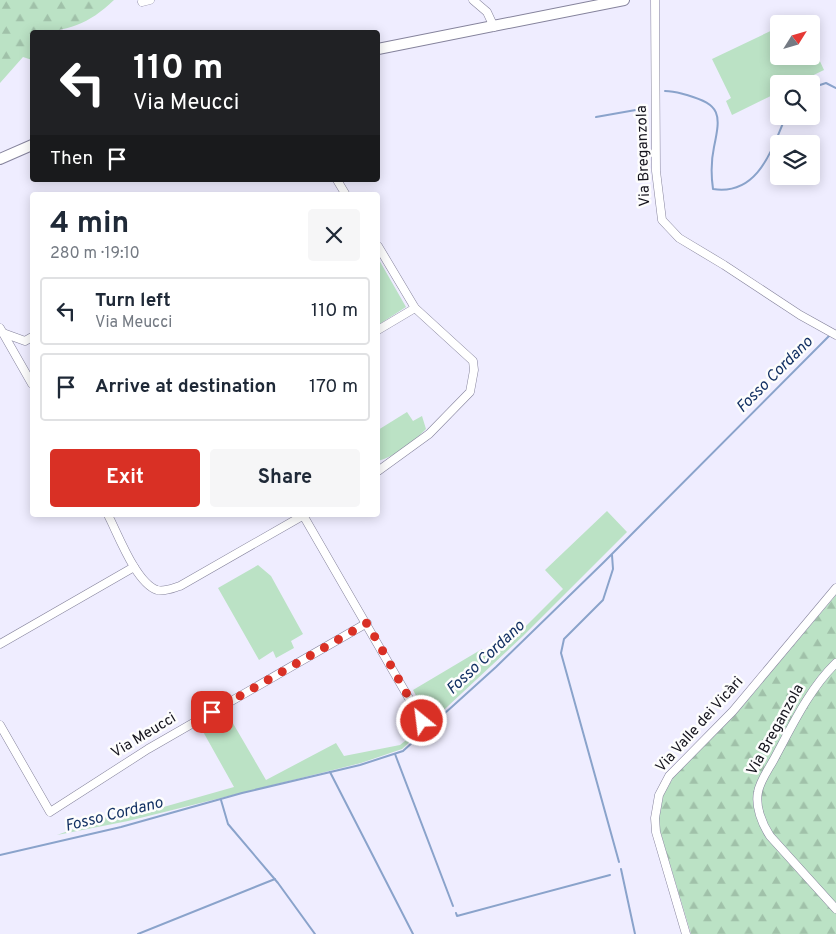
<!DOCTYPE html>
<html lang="en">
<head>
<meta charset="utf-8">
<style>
  :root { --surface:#fff; --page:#f6f6f7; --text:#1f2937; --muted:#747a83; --line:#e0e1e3; --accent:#d93025 }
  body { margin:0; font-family:Overpass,sans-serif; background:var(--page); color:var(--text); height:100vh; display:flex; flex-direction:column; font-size:19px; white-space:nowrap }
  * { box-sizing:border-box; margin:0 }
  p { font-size:16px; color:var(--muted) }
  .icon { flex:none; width:28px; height:28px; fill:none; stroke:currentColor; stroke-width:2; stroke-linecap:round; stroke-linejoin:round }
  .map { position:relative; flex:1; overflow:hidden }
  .side { position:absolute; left:30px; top:192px; width:350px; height:325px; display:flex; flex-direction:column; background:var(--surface); border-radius:5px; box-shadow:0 2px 12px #0003 }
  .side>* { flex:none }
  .banner { position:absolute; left:30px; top:30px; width:350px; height:152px; border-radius:5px; box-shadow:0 2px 12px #0003; background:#202124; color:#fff; overflow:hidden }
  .needle { width:32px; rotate:53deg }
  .fabs { position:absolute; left:770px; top:15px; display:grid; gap:10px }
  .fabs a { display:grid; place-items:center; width:50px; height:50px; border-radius:5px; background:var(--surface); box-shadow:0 2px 12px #0003; font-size:25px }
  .pin { position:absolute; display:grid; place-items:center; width:42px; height:42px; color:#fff; margin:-21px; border-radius:10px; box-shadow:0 2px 8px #0006 }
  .me { position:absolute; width:55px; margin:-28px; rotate:331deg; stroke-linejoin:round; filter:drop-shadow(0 0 4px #0008) }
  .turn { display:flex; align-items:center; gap:18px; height:105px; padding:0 20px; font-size:22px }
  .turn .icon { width:65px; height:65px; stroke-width:2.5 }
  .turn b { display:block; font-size:35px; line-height:42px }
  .then { display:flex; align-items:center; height:48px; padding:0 20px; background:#0003; gap:10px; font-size:19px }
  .round { display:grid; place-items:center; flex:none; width:52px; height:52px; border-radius:5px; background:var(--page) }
  .head { display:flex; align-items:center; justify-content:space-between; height:85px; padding:0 20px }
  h1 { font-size:30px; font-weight:700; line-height:38px }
  .primary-button { display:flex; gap:10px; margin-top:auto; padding:10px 20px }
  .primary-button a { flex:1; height:58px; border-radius:5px; background:var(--accent); color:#fff; font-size:20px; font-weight:700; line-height:58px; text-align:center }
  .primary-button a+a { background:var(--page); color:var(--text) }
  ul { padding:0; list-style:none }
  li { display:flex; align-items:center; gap:15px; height:68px; margin:0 10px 8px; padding:0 10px; border:2px solid var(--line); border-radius:5px }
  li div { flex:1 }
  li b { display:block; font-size:19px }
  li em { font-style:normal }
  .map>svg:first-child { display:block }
  .grass { fill:#bbe2c5 }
  .forest { fill:url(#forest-firs) }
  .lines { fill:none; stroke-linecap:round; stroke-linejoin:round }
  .stream { stroke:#8aa3cb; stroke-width:2 }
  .minor-casing { stroke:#85839c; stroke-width:9 }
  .major-casing { stroke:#85839c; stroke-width:12 }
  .minor { stroke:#fff; stroke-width:8 }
  .major { stroke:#fff; stroke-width:10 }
  .route { stroke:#d93025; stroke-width:9; stroke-dasharray:0 16.2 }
  .labels { text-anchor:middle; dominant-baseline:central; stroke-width:5; stroke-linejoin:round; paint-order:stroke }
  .street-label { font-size:15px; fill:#15141d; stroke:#fdfdfd }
  .water-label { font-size:16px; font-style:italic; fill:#133163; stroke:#fdfdfd }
</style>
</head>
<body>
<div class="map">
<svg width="836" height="934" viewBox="0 0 836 934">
  <defs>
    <pattern id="forest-firs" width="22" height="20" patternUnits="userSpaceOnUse" patternTransform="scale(1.25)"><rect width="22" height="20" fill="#bbe2c5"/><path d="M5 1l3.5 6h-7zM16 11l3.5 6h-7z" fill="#a0c1a9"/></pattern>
  </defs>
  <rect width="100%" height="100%" fill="#efedff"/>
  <g class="grass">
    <path d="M779 27V56H811V42L824 70 795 84H779V92L732 115 726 101 731 98 712 59Z"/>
    <path d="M378 258 406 307 378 325Z"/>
    <path d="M407 412 413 421 422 416 426 429C413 442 396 456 378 461V430Z"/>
    <path d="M607 511 627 532 523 636 402 749 361 763 128 821 57 835 107 817 153 810 234 787 201 728 227 713 266 780 336 743 344 756 400 745 430 721 413 690 482 649 488 656 511 641 563 589 545 570Z"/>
    <path d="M258 565 271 576 303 634 291 641 294 648 276 658 273 651 259 660 218 588Z"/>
  </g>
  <g class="forest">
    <path d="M0 0H114C89 24 67 32 32 32V60L23 57 0 83Z"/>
    <path d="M836 595V934H691L660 831 659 819 663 796 673 778 736 714Z"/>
  </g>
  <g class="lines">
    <g class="stream">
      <path d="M811 88 826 83 836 88"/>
      <path d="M665 91C674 91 679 93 687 95 721 105 721 114 714 147 711 161 711 175 713 189 759 196 772 148 786 116"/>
      <path d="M596 117 647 108"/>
      <path d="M612 555 613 569 603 600 564 639 561 653 619 862"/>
      <path d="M395 754 453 906"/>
      <path d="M330 772 413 934"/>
      <path d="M221 800 228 824 278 883 315 934"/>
      <path d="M0 855 121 827 242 793 360 765 403 751 496 667 604 562 831 334"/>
      <path d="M621 869 635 934"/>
      <path d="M456 913 457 916 610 875"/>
      <path d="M138 934 275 879"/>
    </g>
    <g class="minor-casing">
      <g id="minor">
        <path d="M473 0 487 12 494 27"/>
        <path d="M655 0 656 171 662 220 679 238 724 265 800 315 836 335"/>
        <path d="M142 2 150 0"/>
        <path d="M337 180 346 195"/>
        <path d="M378 246 415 308 473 361 474 370 470 392 429 434 378 471"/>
        <path d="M0 328 32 384"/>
        <path d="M378 330 415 308"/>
        <path d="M3 333 25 341 32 337"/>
        <path d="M108 515C118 534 136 583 157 590 165 592 173 588 180 586L304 515"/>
        <path d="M303 515 422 721"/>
        <path d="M0 644 134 567"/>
        <path d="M836 663C809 689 791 728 773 761 768 770 760 781 758 792 755 806 762 824 770 836L836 909"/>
        <path d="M0 725 50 812 148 749 367 623"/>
        <path d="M686 934 656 832 655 818 659 795 669 776 733 711 836 588"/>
      </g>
    </g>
    <g class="major-casing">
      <g id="major">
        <path d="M378 49 624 0"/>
        <path d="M0 159 32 145"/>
      </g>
    </g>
    <use href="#minor" class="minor"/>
    <use href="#major" class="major"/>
  </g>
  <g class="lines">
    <path class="route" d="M212 712 367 623 422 721"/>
  </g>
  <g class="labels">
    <g class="street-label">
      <text transform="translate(644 156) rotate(-92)">Via Breganzola</text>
      <text transform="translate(700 725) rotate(-48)">Via Valle dei Vicàri</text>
      <text transform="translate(776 730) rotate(-61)">Via Breganzola</text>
      <text transform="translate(144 736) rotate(-31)">Via Meucci</text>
    </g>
    <g class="water-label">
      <text transform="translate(775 375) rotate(-45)">Fosso Cordano</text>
      <text transform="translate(486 658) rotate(-43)">Fosso Cordano</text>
      <text transform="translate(114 815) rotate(-14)">Fosso Cordano</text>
    </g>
  </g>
</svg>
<div class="fabs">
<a><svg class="needle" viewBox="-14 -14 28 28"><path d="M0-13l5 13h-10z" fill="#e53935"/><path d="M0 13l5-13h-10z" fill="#747a83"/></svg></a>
<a><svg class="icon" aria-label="search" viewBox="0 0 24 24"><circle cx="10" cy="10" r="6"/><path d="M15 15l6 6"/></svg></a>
<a><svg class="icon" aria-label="layers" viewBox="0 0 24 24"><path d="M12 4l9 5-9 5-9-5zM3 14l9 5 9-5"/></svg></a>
</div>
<div class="pin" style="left:212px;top:712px;background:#d93025"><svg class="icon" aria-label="arrive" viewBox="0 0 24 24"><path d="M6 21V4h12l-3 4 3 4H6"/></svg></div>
<svg class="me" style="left:422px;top:721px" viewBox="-20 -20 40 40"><circle r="17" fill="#d93025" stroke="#fff" stroke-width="3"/><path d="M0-11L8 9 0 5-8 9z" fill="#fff"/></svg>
<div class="banner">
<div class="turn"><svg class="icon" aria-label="left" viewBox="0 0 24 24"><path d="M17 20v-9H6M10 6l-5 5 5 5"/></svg><div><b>110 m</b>Via Meucci</div></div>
<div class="then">Then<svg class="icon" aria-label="arrive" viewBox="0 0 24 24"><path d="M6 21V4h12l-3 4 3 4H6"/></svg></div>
</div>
<section class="side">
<div class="head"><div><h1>4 min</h1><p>280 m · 19:10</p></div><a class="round"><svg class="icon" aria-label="close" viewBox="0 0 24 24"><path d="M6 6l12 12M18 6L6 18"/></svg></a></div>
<ul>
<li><svg class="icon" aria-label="left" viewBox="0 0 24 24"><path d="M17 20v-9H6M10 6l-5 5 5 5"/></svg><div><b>Turn left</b><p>Via Meucci</p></div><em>110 m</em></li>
<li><svg class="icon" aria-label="arrive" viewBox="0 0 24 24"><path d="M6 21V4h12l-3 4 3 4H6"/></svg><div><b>Arrive at destination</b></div><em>170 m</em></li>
</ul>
<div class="primary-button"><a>Exit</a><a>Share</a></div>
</section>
</div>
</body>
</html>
